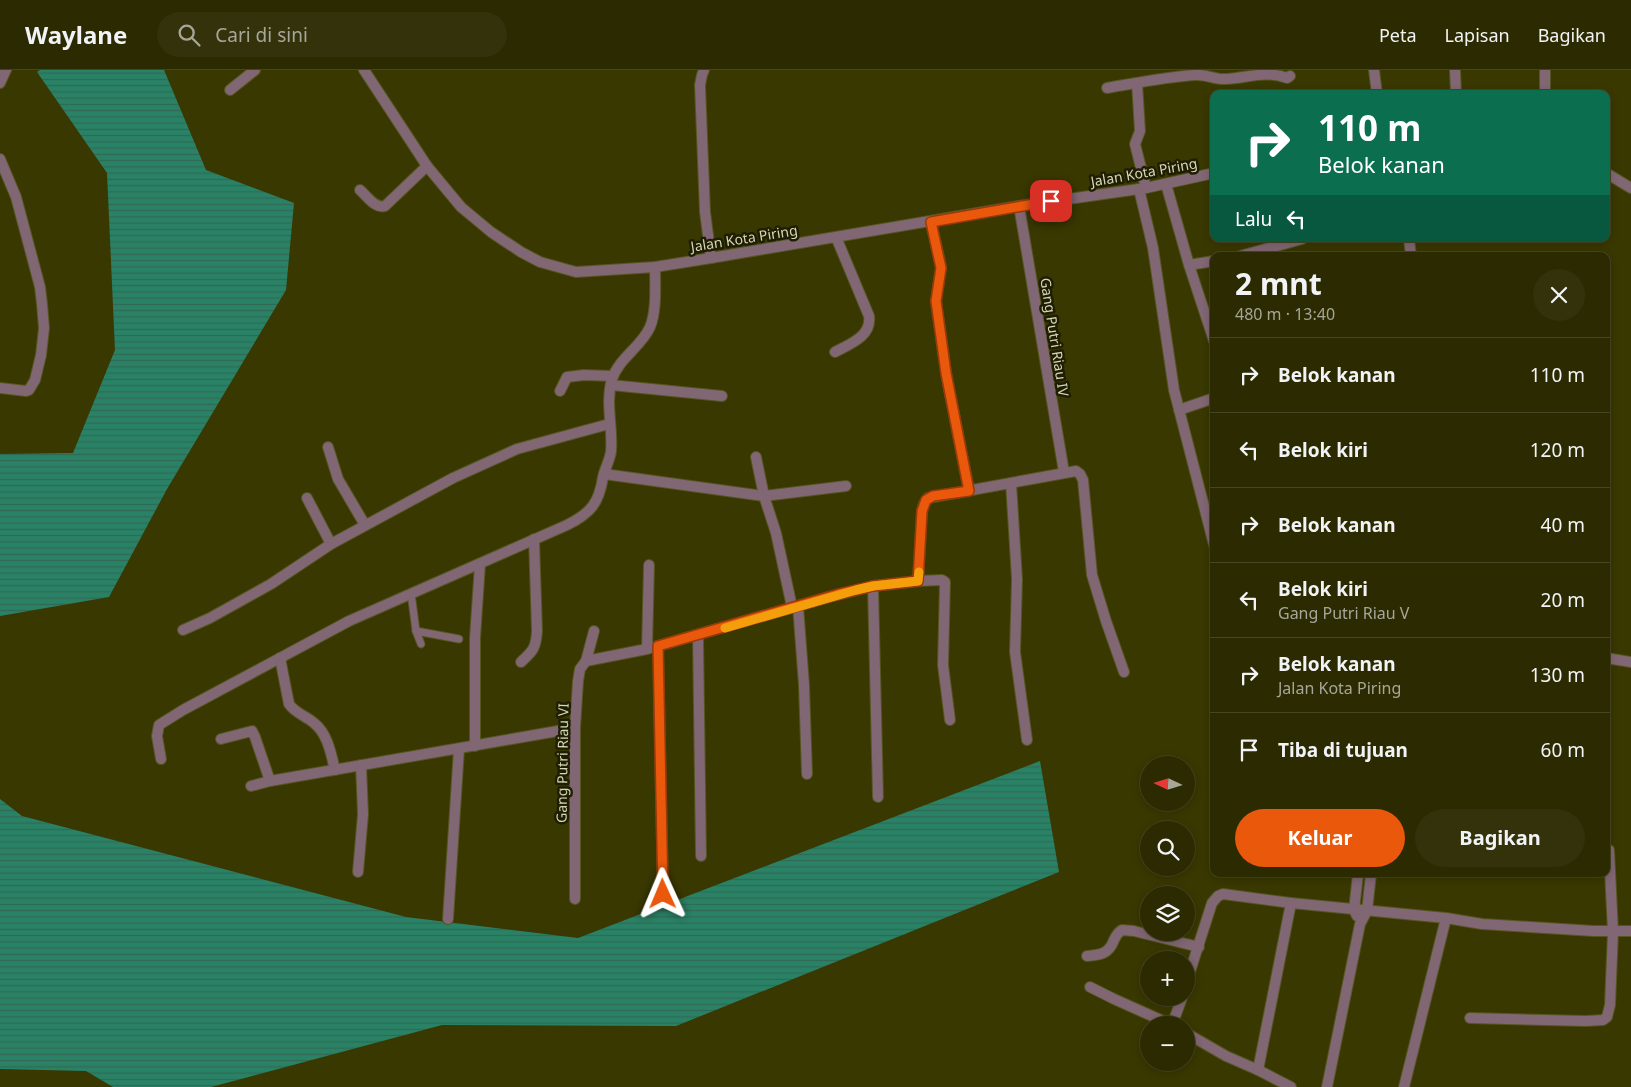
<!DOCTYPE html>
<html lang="id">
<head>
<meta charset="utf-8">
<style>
  :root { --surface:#2b2a01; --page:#33320b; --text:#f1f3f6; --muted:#a6a799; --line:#474623; --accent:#ea580c }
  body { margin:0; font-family:"Noto Sans",sans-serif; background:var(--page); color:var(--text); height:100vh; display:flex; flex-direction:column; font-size:19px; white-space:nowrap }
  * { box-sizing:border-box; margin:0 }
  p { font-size:16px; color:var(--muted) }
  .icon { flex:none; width:28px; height:28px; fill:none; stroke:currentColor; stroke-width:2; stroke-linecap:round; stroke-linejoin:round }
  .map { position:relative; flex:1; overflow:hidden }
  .side { position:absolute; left:1210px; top:182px; width:400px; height:625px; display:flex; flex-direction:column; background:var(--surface); border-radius:10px; box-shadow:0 2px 8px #0003,0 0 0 1px var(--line) }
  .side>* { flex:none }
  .guide { position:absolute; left:1210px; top:20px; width:400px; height:152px; border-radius:10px; box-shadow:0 2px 8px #0003,0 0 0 1px var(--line); background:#0b6e4f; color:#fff; overflow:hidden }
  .needle { width:32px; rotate:274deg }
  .buttons { position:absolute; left:1140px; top:686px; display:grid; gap:10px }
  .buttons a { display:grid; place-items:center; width:55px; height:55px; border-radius:50%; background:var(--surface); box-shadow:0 2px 8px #0003,0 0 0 1px var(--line); font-size:25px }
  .pin { position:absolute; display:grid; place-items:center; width:42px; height:42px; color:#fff; margin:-21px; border-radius:10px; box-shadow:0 2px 8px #0006 }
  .me { position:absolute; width:55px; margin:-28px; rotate:359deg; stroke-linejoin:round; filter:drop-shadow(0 0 4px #0008) }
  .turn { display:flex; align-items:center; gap:18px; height:105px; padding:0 25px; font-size:22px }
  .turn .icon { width:65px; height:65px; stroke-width:2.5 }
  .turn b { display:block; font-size:35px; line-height:42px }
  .then { display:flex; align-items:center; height:48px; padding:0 25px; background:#0003; gap:10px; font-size:19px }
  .round { display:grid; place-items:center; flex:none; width:52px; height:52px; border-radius:26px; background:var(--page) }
  .overview { display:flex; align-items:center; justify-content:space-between; height:85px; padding:0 25px }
  h1 { font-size:30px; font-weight:700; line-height:38px }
  .cta { display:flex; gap:10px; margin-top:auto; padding:10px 25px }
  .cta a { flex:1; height:58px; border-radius:30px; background:var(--accent); color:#fff; font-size:20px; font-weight:700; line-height:58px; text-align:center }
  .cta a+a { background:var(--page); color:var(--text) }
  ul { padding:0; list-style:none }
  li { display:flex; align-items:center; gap:15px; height:75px; padding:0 25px; border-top:1px solid var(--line) }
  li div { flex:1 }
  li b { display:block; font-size:19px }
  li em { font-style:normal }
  header { display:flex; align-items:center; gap:30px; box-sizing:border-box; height:70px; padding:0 25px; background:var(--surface); border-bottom:1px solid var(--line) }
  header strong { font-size:24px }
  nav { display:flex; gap:28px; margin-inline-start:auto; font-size:18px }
  .search { width:350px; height:45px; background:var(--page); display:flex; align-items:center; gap:12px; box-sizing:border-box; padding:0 18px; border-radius:28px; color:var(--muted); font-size:19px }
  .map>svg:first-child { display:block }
  .water { fill:url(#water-rules) }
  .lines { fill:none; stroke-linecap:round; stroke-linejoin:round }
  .service-casing { stroke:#552; stroke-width:9 }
  .minor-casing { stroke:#552; stroke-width:12 }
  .tertiary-casing { stroke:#552; stroke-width:12 }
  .service { stroke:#816673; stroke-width:7 }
  .minor { stroke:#816673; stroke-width:10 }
  .tertiary { stroke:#816673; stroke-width:10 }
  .route-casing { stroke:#983908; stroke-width:12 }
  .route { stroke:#ea580c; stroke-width:9 }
  .slow { stroke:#f59e0b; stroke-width:9 }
  .labels { text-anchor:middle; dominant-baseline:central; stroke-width:5; stroke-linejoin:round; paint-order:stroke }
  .street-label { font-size:14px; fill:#d6d7b6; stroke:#1f1e03 }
</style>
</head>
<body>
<header>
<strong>Waylane</strong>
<div class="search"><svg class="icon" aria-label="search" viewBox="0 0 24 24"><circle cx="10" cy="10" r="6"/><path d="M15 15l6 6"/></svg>Cari di sini</div>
<nav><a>Peta</a><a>Lapisan</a><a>Bagikan</a></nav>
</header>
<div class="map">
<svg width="1631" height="1017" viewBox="0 0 1631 1017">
  <defs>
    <pattern id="water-rules" width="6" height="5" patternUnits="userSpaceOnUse" patternTransform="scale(1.25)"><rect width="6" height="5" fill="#298266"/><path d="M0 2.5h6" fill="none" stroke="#326853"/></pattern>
  </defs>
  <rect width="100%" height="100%" fill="#393801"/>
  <g class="water">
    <path d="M40 0H164L206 100 294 133 286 220 167 419 109 527 0 546V384L73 383 115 280 107 103 37 2Z"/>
    <path d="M1040 691 1059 802 676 956 442 955 211 1017H113L86 1001 0 999V729L22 746 406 847 578 868Z"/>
  </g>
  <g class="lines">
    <g class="service-casing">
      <g id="service">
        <path d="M411 523 416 561 421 574"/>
        <path d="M416 561 459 569"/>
      </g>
    </g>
    <g class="minor-casing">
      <g id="minor">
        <path d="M704 0 702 5 700 15 705 142 711 188"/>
        <path d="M1374 0 1377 24"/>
        <path d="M1455 0 1456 24"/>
        <path d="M1137 13 1140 61 1135 74 1146 118"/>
        <path d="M1107 18C1136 13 1166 7 1195 5 1206 4 1216 10 1226 9 1247 8 1266 0 1287 8L1290 6"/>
        <path d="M230 20 255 0"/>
        <path d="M1545 24V0"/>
        <path d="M0 89 16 127 40 217 42 234 44 258 41 285 35 310 29 320 26 321 0 318"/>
        <path d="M1166 114 1189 195 1214 271"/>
        <path d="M1139 119 1153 178 1174 320 1214 475"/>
        <path d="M360 120C367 126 375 139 385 136L427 96"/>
        <path d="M1019 136 1064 402"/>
        <path d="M931 152 941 197 936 231 946 303 969 421"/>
        <path d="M1409 169 1411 186"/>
        <path d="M1240 186 1302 169"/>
        <path d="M1189 195 1214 191"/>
        <path d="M835 282C850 274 872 266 869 246L836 167"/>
        <path d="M611 315 722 326"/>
        <path d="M560 321 567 307 584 305 613 306"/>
        <path d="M1179 340 1214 328"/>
        <path d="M328 377 338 409 365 455"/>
        <path d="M756 387 764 426 776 463 792 537"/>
        <path d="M604 404 764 426 846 416"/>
        <path d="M1011 413 1017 509 1015 582 1027 670"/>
        <path d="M307 428 331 474"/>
        <path d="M918 511 942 510 945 512 943 595 950 650"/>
        <path d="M873 516 878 727"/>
        <path d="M798 536 804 615 807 704"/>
        <path d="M183 560 210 548 271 514 331 474 453 408 517 379 609 354"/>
        <path d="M698 566 701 786"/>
        <path d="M658 576 663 824"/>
        <path d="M647 579 649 495"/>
        <path d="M280 588 289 634C295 643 306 646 314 653 328 664 331 684 335 700"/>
        <path d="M1606 588 1631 592"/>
        <path d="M586 591 647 579 829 527 873 516 918 511 922 441 924 434 928 428 1076 401 1080 404 1083 410 1092 505 1106 551 1124 602"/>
        <path d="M521 592C533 581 536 578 537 561L534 469"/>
        <path d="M221 669 252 661 255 667 270 711"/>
        <path d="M475 676V568L480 494"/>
        <path d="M161 689 157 666 159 655 183 640 349 551 567 455C591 443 599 433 603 407 605 398 610 390 611 381 613 357 605 333 612 309 619 288 642 276 650 257 657 241 655 214 655 197"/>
        <path d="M251 716 270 711 575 658"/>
        <path d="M358 802 363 744 361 695"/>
        <path d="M575 829V658L578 611 580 599 586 591 594 561"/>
        <path d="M1357 846 1354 840 1358 804"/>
        <path d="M448 849 459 679"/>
        <path d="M1087 886C1100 885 1109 884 1114 870 1116 866 1117 863 1122 860L1134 861 1199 877"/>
        <path d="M1186 914 1212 833 1218 826 1223 824 1291 833 1446 848 1482 854 1594 861H1631"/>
        <path d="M1090 917 1114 929 1172 955"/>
        <path d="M1470 948 1586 951 1603 950 1607 947 1610 935 1613 862 1609 780"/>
        <path d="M1172 955 1182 928"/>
        <path d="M1186 963 1226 986 1258 1000 1291 1017"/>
        <path d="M1258 1000 1291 833"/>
        <path d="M1327 1017 1360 854 1367 841 1371 804"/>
        <path d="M1404 1017 1446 848"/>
      </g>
    </g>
    <g class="tertiary-casing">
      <g id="tertiary">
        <path d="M364 0 427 96 461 137 491 162 521 182 540 192 576 202 655 197 711 188 1019 136 1146 118 1214 103"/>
        <path d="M0 13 6 0"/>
        <path d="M1606 103 1631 118"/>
      </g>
    </g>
    <use href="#service" class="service"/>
    <use href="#minor" class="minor"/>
    <use href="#tertiary" class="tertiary"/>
  </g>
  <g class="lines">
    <g class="route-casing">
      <path id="route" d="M663 824 658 576 839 524 873 516 918 511 922 441 926 430 933 426 969 421 946 303 936 231 941 198 931 152 1051 131"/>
    </g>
    <use href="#route" class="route"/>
    <path class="slow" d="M725 558 856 520 873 516 918 511 919 502"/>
  </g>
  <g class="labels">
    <g class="street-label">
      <text transform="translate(1144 102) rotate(-10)">Jalan Kota Piring</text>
      <text transform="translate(744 168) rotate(-9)">Jalan Kota Piring</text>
      <text transform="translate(1055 267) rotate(81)">Gang Putri Riau IV</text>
      <text transform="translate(562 693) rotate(-89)">Gang Putri Riau VI</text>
    </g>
  </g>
</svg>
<div class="buttons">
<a><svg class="needle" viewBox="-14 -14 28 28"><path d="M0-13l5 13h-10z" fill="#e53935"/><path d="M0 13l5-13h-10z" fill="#a6a799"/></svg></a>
<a><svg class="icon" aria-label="search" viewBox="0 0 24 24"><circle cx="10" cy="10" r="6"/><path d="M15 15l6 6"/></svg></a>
<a><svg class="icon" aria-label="layers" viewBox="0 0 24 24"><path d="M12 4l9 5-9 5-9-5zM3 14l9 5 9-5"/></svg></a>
<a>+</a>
<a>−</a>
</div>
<div class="pin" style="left:1051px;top:131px;background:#d93025"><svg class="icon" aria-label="arrive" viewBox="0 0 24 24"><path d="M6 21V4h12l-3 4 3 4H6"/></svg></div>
<svg class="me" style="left:663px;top:824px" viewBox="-20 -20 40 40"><path d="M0-17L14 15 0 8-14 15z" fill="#ea580c" stroke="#fff" stroke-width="4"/></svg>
<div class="guide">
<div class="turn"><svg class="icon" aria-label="right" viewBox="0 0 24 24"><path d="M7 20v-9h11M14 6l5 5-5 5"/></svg><div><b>110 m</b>Belok kanan</div></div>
<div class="then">Lalu<svg class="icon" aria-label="left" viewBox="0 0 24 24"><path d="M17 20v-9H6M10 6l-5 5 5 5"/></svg></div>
</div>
<section class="side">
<div class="overview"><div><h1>2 mnt</h1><p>480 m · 13:40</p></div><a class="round"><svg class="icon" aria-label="close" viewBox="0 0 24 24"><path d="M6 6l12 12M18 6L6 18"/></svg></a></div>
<ul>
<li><svg class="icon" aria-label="right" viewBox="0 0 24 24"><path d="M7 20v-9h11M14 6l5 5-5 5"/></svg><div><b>Belok kanan</b></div><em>110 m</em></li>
<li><svg class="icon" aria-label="left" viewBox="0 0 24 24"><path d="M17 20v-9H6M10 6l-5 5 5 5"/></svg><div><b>Belok kiri</b></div><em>120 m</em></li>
<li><svg class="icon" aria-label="right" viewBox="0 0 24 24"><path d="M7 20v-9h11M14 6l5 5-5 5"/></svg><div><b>Belok kanan</b></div><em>40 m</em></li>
<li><svg class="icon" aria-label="left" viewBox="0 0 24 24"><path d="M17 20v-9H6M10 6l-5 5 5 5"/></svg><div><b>Belok kiri</b><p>Gang Putri Riau V</p></div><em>20 m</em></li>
<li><svg class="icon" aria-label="right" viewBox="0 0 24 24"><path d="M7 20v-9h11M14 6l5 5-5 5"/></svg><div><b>Belok kanan</b><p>Jalan Kota Piring</p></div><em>130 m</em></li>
<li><svg class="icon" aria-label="arrive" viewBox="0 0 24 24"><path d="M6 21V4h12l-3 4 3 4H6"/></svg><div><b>Tiba di tujuan</b></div><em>60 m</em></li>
</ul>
<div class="cta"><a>Keluar</a><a>Bagikan</a></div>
</section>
</div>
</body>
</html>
